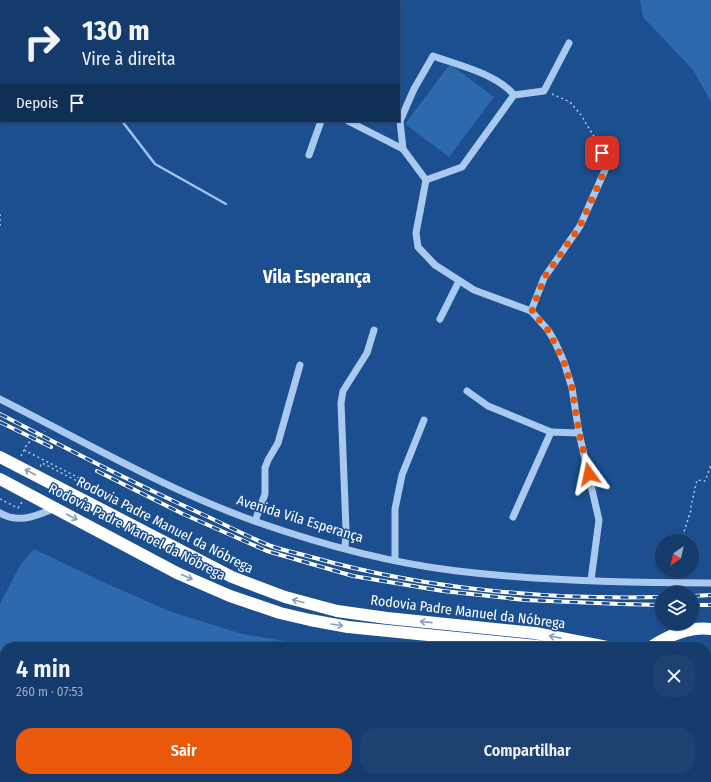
<!DOCTYPE html>
<html lang="pt">
<head>
<meta charset="utf-8">
<style>
  :root { --surface:#143b6b; --page:#1d4271; --text:#f1f3f6; --muted:#9dadc1; --line:#33557e; --accent:#ea580c }
  body { margin:0; font-family:"Fira Sans Condensed",sans-serif; background:var(--page); color:var(--text); height:100vh; display:flex; flex-direction:column; font-size:15px; white-space:nowrap }
  * { box-sizing:border-box; margin:0 }
  p { font-size:13px; color:var(--muted) }
  .icon { flex:none; width:22px; height:22px; fill:none; stroke:currentColor; stroke-width:2; stroke-linecap:round; stroke-linejoin:round }
  .map { position:relative; flex:1; overflow:hidden }
  .panel { position:absolute; left:0px; top:642px; width:711px; height:140px; display:flex; flex-direction:column; background:var(--surface); border-radius:16px 16px 0 0; box-shadow:0 1px 3px #0004,0 0 0 1px var(--line) }
  .panel>* { flex:none }
  .top-card { position:absolute; left:0px; top:0px; width:400px; height:122px; box-shadow:0 1px 3px #0004,0 0 0 1px var(--line); background:#143b6b; color:var(--text); overflow:hidden }
  .needle { width:26px; rotate:214deg }
  .controls { position:absolute; left:655px; top:534px; display:grid; gap:8px }
  .controls a { display:grid; place-items:center; width:44px; height:44px; border-radius:50%; background:var(--surface); box-shadow:0 1px 3px #0004,0 0 0 1px var(--line); font-size:20px }
  .pin { position:absolute; display:grid; place-items:center; width:34px; height:34px; color:#fff; margin:-17px; border-radius:8px; box-shadow:0 2px 6px #0006 }
  .me { position:absolute; width:44px; margin:-22px; rotate:348deg; stroke-linejoin:round; filter:drop-shadow(0 0 3px #0008) }
  .turn { display:flex; align-items:center; gap:14px; height:84px; padding:0 16px; font-size:18px }
  .turn .icon { width:52px; height:52px; stroke-width:2.5 }
  .turn b { display:block; font-size:28px; line-height:34px }
  .then { display:flex; align-items:center; height:38px; padding:0 16px; background:#0003; gap:8px; font-size:15px }
  .round { display:grid; place-items:center; flex:none; width:42px; height:42px; border-radius:16px; background:var(--page) }
  .head { display:flex; align-items:center; justify-content:space-between; height:68px; padding:0 16px }
  h1 { font-size:24px; font-weight:600; line-height:30px }
  .cta { display:flex; gap:8px; margin-top:auto; padding:8px 16px }
  .cta a { flex:1; height:46px; border-radius:16px; background:var(--accent); color:#fff; font-size:16px; font-weight:600; line-height:46px; text-align:center }
  .cta a+a { background:var(--page); color:var(--text) }
  .map>svg:first-child { display:block }
  .green { fill:#2e69ad }
  .lines { fill:none; stroke-linecap:round; stroke-linejoin:round }
  .stream { stroke:#9cc4f0; stroke-width:2.5 }
  .river { stroke:#3c6290; stroke-width:16 }
  .path { stroke:#a9c9ee; stroke-width:1.5; stroke-dasharray:2 3; stroke-linecap:butt }
  .minor { stroke:#a9c9ee; stroke-width:7 }
  .highway { stroke:#fff; stroke-width:12 }
  .rail-casing { stroke:#fff; stroke-width:4 }
  .rail { stroke:#1b4f8f; stroke-width:2.5; stroke-dasharray:8; stroke-linecap:butt }
  .oneway { stroke:#829ec1 }
  .route { stroke:#ea580c; stroke-width:7; stroke-dasharray:0 12.6 }
  .labels { text-anchor:middle; dominant-baseline:central; stroke-width:3; stroke-linejoin:round; paint-order:stroke }
  .street-label { font-size:14px; fill:#fff; stroke:#1b4f8f }
  .district-label { font-size:18px; font-weight:bold; fill:#fff; stroke:#1b4f8f }
</style>
</head>
<body>
<div class="map">
<svg width="711" height="782" viewBox="0 0 711 782">
  <rect width="100%" height="100%" fill="#1b4f8f"/>
  <g class="green">
    <path d="M111 0H229L110 1Z"/>
    <path d="M640 0H711V102L693 70 643 17Z"/>
    <path d="M450 64 494 97 449 157 405 124Z"/>
    <path d="M34 549 101 581 169 611 242 634 321 647H5V777H636L641 782H0V604L20 565Z"/>
    <path d="M378 642 422 647H376Z"/>
  </g>
  <g class="lines">
    <path class="stream" d="M122 121 155 164 226 204"/>
    <path class="river" d="M0 108H1"/>
    <g class="path">
      <path d="M552 94 570 102 581 115 595 138"/>
      <path d="M0 214V228"/>
      <path d="M24 450 85 481 83 484 42 463 40 467"/>
      <path d="M21 456 27 444 45 431"/>
      <path d="M0 499 18 508 22 502"/>
      <path d="M681 541 691 510V506L697 480 705 481 711 465"/>
      <path d="M675 576 676 571"/>
    </g>
    <g class="minor">
      <path d="M0 61H1"/>
      <path d="M348 121 403 149 426 180 462 167 514 95 544 91 569 43"/>
      <path d="M403 149 400 121 414 89 433 56C458 65 497 74 514 95"/>
      <path d="M309 155 321 121"/>
      <path d="M426 180 416 233 418 247 435 265 474 290 531 311 548 330 555 342 564 362 572 388 579 433 599 520 591 580"/>
      <path d="M531 311 544 278 580 226 605 170V161L599 145"/>
      <path d="M440 319 459 281"/>
      <path d="M467 391 488 406 551 432"/>
      <path d="M0 399C83 441 169 491 257 522 320 544 390 563 457 571 541 581 626 583 711 583"/>
      <path d="M0 513C19 524 36 516 55 508"/>
      <path d="M513 517 551 432 579 433"/>
      <path d="M255 521 265 494V468L268 460 278 443 300 365"/>
      <path d="M345 548 346 529 341 403 343 391 367 353 374 330"/>
      <path d="M395 560V509L402 475 424 420"/>
    </g>
    <g class="highway">
      <path d="M0 457 232 577 285 597 337 611 387 618 535 633 607 647"/>
      <path d="M0 479 177 573 230 596 280 613 310 620 348 627 547 647"/>
      <path d="M651 647C667 636 691 626 711 629"/>
      <path d="M706 669H711"/>
      <path d="M706 680 711 681"/>
      <path d="M651 777 660 782"/>
    </g>
    <g class="rail-casing">
      <g id="rail">
        <path d="M0 414C67 449 135 484 204 515 226 525 248 537 271 546 285 551 301 554 315 558 425 589 548 600 662 597"/>
        <path d="M0 422 51 447"/>
        <path d="M97 471 183 514 267 551 353 576 443 591 525 600 620 604 662 605"/>
        <path d="M692 596 711 595"/>
        <path d="M692 605H711"/>
      </g>
    </g>
    <use href="#rail" class="rail"/>
  </g>
  <defs><path id="oneway-shaft" d="M-6 0H5M1.5-3L5.5 0L1.5 3" fill="none" stroke-width="1.6" stroke-linecap="round" stroke-linejoin="round"/></defs>
  <g class="oneway">
    <use href="#oneway-shaft" transform="translate(30 472) rotate(-152)"/>
    <use href="#oneway-shaft" transform="translate(72 517) rotate(28)"/>
    <use href="#oneway-shaft" transform="translate(187 577) rotate(24)"/>
    <use href="#oneway-shaft" transform="translate(298 601) rotate(-166)"/>
    <use href="#oneway-shaft" transform="translate(426 622) rotate(-174)"/>
    <use href="#oneway-shaft" transform="translate(337 625) rotate(9)"/>
    <use href="#oneway-shaft" transform="translate(555 637) rotate(-169)"/>
  </g>
  <g class="lines">
    <path class="route" d="M589 474 579 433 572 388 564 362 548 330 532 311 544 278 580 226 605 170 606 161 602 153"/>
  </g>
  <g class="labels">
    <g class="street-label">
      <text transform="translate(300 519) rotate(17)">Avenida Vila Esperança</text>
      <text transform="translate(165 525) rotate(27)">Rodovia Padre Manuel da Nóbrega</text>
      <text transform="translate(137 532) rotate(27)">Rodovia Padre Manoel da Nóbrega</text>
      <text transform="translate(468 612) rotate(7)">Rodovia Padre Manuel da Nóbrega</text>
    </g>
    <g class="district-label">
      <text x="317" y="277">Vila Esperança</text>
    </g>
  </g>
</svg>
<div class="controls">
<a><svg class="needle" viewBox="-14 -14 28 28"><path d="M0-13l5 13h-10z" fill="#e53935"/><path d="M0 13l5-13h-10z" fill="#9dadc1"/></svg></a>
<a><svg class="icon" aria-label="layers" viewBox="0 0 24 24"><path d="M12 4l9 5-9 5-9-5zM3 14l9 5 9-5"/></svg></a>
</div>
<div class="pin" style="left:602px;top:153px;background:#d93025"><svg class="icon" aria-label="arrive" viewBox="0 0 24 24"><path d="M6 21V4h12l-3 4 3 4H6"/></svg></div>
<svg class="me" style="left:589px;top:474px" viewBox="-20 -20 40 40"><path d="M0-17L14 15 0 8-14 15z" fill="#ea580c" stroke="#fff" stroke-width="4"/></svg>
<div class="top-card">
<div class="turn"><svg class="icon" aria-label="right" viewBox="0 0 24 24"><path d="M7 20v-9h11M14 6l5 5-5 5"/></svg><div><b>130 m</b>Vire à direita</div></div>
<div class="then">Depois<svg class="icon" aria-label="arrive" viewBox="0 0 24 24"><path d="M6 21V4h12l-3 4 3 4H6"/></svg></div>
</div>
<section class="panel">
<div class="head"><div><h1>4 min</h1><p>260 m · 07:53</p></div><a class="round"><svg class="icon" aria-label="close" viewBox="0 0 24 24"><path d="M6 6l12 12M18 6L6 18"/></svg></a></div>
<div class="cta"><a>Sair</a><a>Compartilhar</a></div>
</section>
</div>
</body>
</html>
